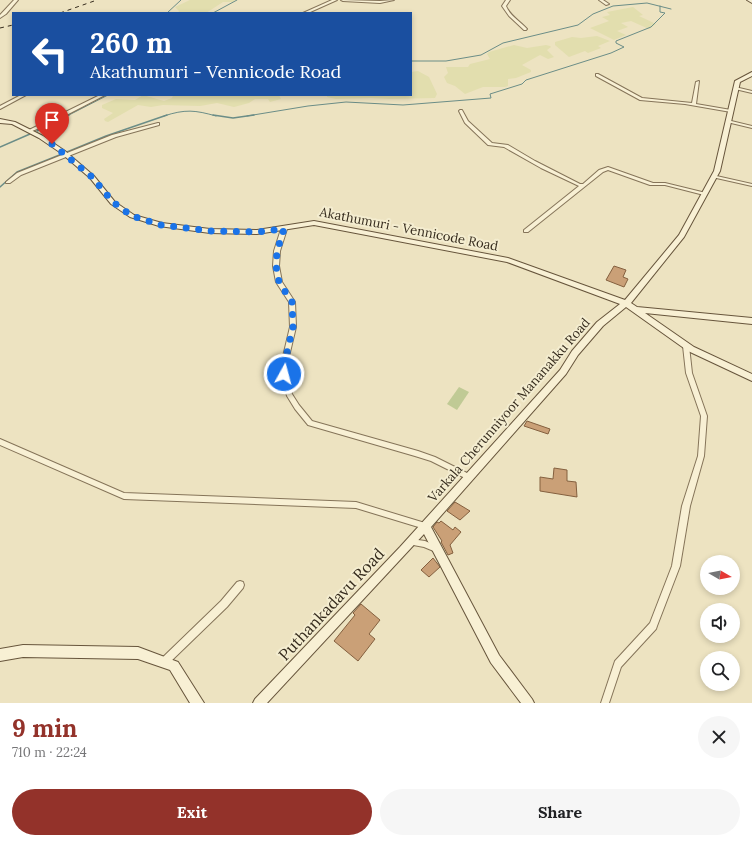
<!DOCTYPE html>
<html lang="en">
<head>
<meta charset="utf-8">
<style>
  :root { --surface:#fff; --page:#f6f6f6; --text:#202124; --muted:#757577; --accent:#93322a }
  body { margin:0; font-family:Lora,serif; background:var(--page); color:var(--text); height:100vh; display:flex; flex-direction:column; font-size:15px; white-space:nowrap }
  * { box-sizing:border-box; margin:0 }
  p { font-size:13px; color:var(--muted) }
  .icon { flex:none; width:22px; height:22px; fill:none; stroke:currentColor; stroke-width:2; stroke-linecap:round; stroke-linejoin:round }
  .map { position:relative; height:703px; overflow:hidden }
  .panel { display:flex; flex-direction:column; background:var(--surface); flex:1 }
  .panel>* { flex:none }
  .top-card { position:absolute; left:12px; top:12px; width:400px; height:84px; border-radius:0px; box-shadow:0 2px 6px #0003; background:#1a4fa0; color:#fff; overflow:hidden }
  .needle { width:26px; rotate:99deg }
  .fabs { position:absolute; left:700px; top:555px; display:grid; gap:8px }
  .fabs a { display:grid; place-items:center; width:40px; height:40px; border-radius:50%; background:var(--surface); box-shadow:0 2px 6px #0003; font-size:20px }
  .pin { position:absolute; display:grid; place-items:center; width:34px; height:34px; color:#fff; margin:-41px -17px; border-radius:50% 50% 50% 0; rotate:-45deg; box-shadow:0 0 4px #0007 }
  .pin .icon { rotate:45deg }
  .me { position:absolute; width:44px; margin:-22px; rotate:7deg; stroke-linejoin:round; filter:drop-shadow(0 0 3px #0008) }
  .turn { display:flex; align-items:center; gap:14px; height:84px; padding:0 12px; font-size:18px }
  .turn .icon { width:52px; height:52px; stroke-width:2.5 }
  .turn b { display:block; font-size:28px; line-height:34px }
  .round { display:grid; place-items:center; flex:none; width:42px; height:42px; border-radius:21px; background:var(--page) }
  .headline { display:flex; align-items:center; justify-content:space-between; height:68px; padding:0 12px }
  h1 { font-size:24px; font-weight:700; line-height:30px; color:var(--accent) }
  .action { display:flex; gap:8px; margin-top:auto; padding:8px 12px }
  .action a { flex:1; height:46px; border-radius:24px; background:var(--accent); color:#fff; font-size:16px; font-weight:700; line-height:46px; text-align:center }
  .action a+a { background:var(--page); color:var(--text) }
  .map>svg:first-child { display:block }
  .farmland { fill:#e2deae }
  .green { fill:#c0ca95 }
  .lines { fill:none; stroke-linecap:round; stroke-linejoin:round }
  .stream-far1 { stroke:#6b8d87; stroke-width:1 }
  .stream { stroke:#6b8d87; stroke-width:1.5 }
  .building { fill:#caa077; stroke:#84603f }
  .street-casing { stroke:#857459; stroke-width:2 }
  .secondary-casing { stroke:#67553c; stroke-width:2 }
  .street { fill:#f8f0d4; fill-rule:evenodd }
  .secondary { fill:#f8f0d4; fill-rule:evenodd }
  .rail { stroke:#352b1d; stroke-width:1; stroke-dasharray:4 4; stroke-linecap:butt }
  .route { stroke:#1a73e8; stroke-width:7; stroke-dasharray:0 12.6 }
  .labels { text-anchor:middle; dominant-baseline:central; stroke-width:4; stroke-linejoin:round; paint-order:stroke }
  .street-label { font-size:13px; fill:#352b1d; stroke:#f4edd0 }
  .near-street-label { font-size:16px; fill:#352b1d; stroke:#f4edd0 }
</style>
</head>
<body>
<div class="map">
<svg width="752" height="703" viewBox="0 0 752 703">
  <rect width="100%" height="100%" fill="#ede3c1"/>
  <g class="farmland">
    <path d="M190 0H235L233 2H223L206 13H178L179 11 175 7Z"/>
    <path d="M633 7 643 15 639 16 656 24 649 29 631 21 621 23 628 27 617 31 626 35 614 40 590 28 609 21 602 17 610 15 607 12Z"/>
    <path d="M597 36 610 41 598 46 601 48 588 53 585 51 569 57 555 45V42L572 37 581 38Z"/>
    <path d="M514 45 527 48 546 45 550 46 551 47 547 50 554 57 548 59 540 55 522 65 531 70V72L516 78 508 79V86L505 87H483L465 94 455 86 447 83 444 77 448 73 446 67H468L470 64 490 59 487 54 489 52Z"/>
    <path d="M418 71 429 77 437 94 435 98 390 99 371 98 336 99 327 97V95H411V72Z"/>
    <path d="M143 95 164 101 172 98 173 95H279L281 99 270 102 268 99H255L249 103 234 107 217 103 200 106 163 105 151 107 138 105 108 122 105 121 104 119 113 113 102 108V105L116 99 135 100Z"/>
  </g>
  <path class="green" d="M459 387 469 392 457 410 447 404Z"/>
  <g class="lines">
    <g class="stream-far1">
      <path d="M167 13 181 0"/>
      <path d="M213 13 237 0"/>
      <path d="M411 61H446L481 55 503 43 578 25 593 14 613 6 647 3 671 9"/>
      <path d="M13 102 26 95"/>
      <path d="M0 109 6 106"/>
      <path d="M67 116 108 95"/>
      <path d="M164 116C185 109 195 110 216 116"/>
      <path d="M247 116 308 106 346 102 403 105 491 98 490 94 522 84 526 80 611 53 624 47 616 43V41L651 27 665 13 660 12V6"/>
    </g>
    <g class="stream">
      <path d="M213 115 233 118 254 115"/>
      <path d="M37 131 69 115"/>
      <path d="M0 147 30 134"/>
      <path d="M67 152 106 136 167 115"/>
      <path d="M0 187 17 172 62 154"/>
    </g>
  </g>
  <g class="building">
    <path d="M614 266 626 270 623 277 628 279 624 287 606 280Z"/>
    <path d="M527 421 550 429 548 434 524 426Z"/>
    <path d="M554 468 567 470V481L576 482 577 497 540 491V477L553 479Z"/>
    <path d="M455 502 470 511 460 520 447 511Z"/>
    <path d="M441 521 453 530 455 527 461 532 450 545 453 553 448 555 441 542 442 541 433 527 437 522 439 523Z"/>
    <path d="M433 558 440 567 429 577 421 570Z"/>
    <path d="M361 604 380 620 369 634 375 639 358 661 334 641 355 615 353 613Z"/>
  </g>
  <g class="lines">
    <g class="street-casing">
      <g id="street">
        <path d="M14 0H18L6 14 0 18V15Z"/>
        <path d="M332 0H337L308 13H303Z"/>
        <path d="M341 0 380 1 394 0 380 3 343 1Z"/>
        <path d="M506 0H510L506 6C510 16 520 21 527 29L526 30H524L509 16 502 6Z"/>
        <path d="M599 0H603L609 4 606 5Z"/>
        <path d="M596 74H598L642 98 692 103 696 82 699 81 696 104 731 110 733 111 731 112 685 104 640 100 596 76Z"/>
        <path d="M735 87 752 91V93L735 89Z"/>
        <path d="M21 95H26L0 109V106Z"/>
        <path d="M100 95H105L51 123 30 132 27 131Z"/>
        <path d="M460 110H462L468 121 492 143 508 145 535 161 580 184H583L599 170 608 167 653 183H665L706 193V194L704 195 665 185H650L608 170 603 172 528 232H524V230L579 186 541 168 504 147 488 145 465 123 459 111Z"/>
        <path d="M727 120 752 126V128L727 122Z"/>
        <path d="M158 123H159V125L116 137 21 175 10 183H6V182L17 173 112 135Z"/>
        <path d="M712 175 752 184V186L712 177Z"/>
        <path d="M284 227 287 229 280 251 279 266 282 282 295 302 296 327 287 365V374L292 394 299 405 312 421 418 451 435 457 471 475 473 477 471 479 469 480 431 461 415 456 308 425 295 409 287 396 281 374V365L290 327 289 302 276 282 273 266 274 251 281 229Z"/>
        <path d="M684 344H688L689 346 692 373 707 416 704 456 690 506 680 566 657 626 656 629 621 667 609 703H601L615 661 650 623 672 566 682 506 698 456 701 416 686 373 683 346Z"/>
        <path d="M0 439 124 493 356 502 425 523 428 524 429 526 428 528 425 529 356 508 124 499 0 445Z"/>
        <path d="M411 539 425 541 439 547 440 549 439 551 436 552 424 547 408 544 407 542 408 540Z"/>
        <path d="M240 581 243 582 244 585 243 588 227 607 167 665 164 666 161 665 160 662 161 659 221 601 237 582Z"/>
      </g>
    </g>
    <g class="secondary-casing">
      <g id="secondary">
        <path d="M747 0H752V3Z"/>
        <path d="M752 72V76L740 82 720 171 684 237 631 303 637 307 752 318V324L645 313 694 347 752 374V381L688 351 626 307 603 326 578 355 566 374 431 527 499 655 532 699 534 703H521L491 663 424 534 267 703H253L255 699 400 547 560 370 572 351 597 322 620 304 507 262 314 225 257 234 210 233 159 226 130 217 111 204 90 178 61 153 39 138 12 124 0 123V119L15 122 43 136 65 151 94 176 115 202 134 215 162 223 210 229 257 230 314 221 508 258 625 300 679 235 714 171 735 81Z"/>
        <path d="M23 645 138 647 178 662 204 703H190L170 670 138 659 23 657 0 661V649Z"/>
      </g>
    </g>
    <use href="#street" class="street"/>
    <use href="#secondary" class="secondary"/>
    <g class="rail">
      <path d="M60 13 97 0"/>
      <path d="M0 28 13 25"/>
    </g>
  </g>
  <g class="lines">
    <path class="route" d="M52 144 92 177 113 202 132 216 161 225 210 231 257 232 284 229 277 251 276 266 279 282 292 302 293 327 284 365V374"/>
  </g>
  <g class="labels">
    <g class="street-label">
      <text transform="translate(409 229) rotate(11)">Akathumuri - Vennicode Road</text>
      <text transform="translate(509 410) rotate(-49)">Varkala Cherunniyoor Mananakku Road</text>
    </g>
    <g class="near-street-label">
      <text transform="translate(331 604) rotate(-47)">Puthankadavu Road</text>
    </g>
  </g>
</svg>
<div class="fabs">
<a><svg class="needle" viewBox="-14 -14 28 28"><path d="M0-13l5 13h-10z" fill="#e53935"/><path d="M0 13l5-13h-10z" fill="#757577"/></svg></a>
<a><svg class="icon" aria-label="sound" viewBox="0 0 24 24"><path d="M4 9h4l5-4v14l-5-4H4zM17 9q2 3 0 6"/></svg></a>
<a><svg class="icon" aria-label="search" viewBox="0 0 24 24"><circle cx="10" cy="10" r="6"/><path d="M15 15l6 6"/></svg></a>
</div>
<div class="pin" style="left:52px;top:144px;background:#d93025"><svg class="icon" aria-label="arrive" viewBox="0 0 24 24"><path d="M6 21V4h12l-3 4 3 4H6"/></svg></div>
<svg class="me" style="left:284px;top:374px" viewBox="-20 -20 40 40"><circle r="17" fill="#1a73e8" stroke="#fff" stroke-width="3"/><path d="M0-11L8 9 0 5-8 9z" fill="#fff"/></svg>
<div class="top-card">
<div class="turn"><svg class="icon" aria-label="left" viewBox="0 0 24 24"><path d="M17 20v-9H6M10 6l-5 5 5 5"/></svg><div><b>260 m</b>Akathumuri - Vennicode Road</div></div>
</div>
</div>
<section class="panel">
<div class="headline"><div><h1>9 min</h1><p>710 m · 22:24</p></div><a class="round"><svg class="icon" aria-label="close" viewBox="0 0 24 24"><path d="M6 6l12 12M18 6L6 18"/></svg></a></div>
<div class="action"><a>Exit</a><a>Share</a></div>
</section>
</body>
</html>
